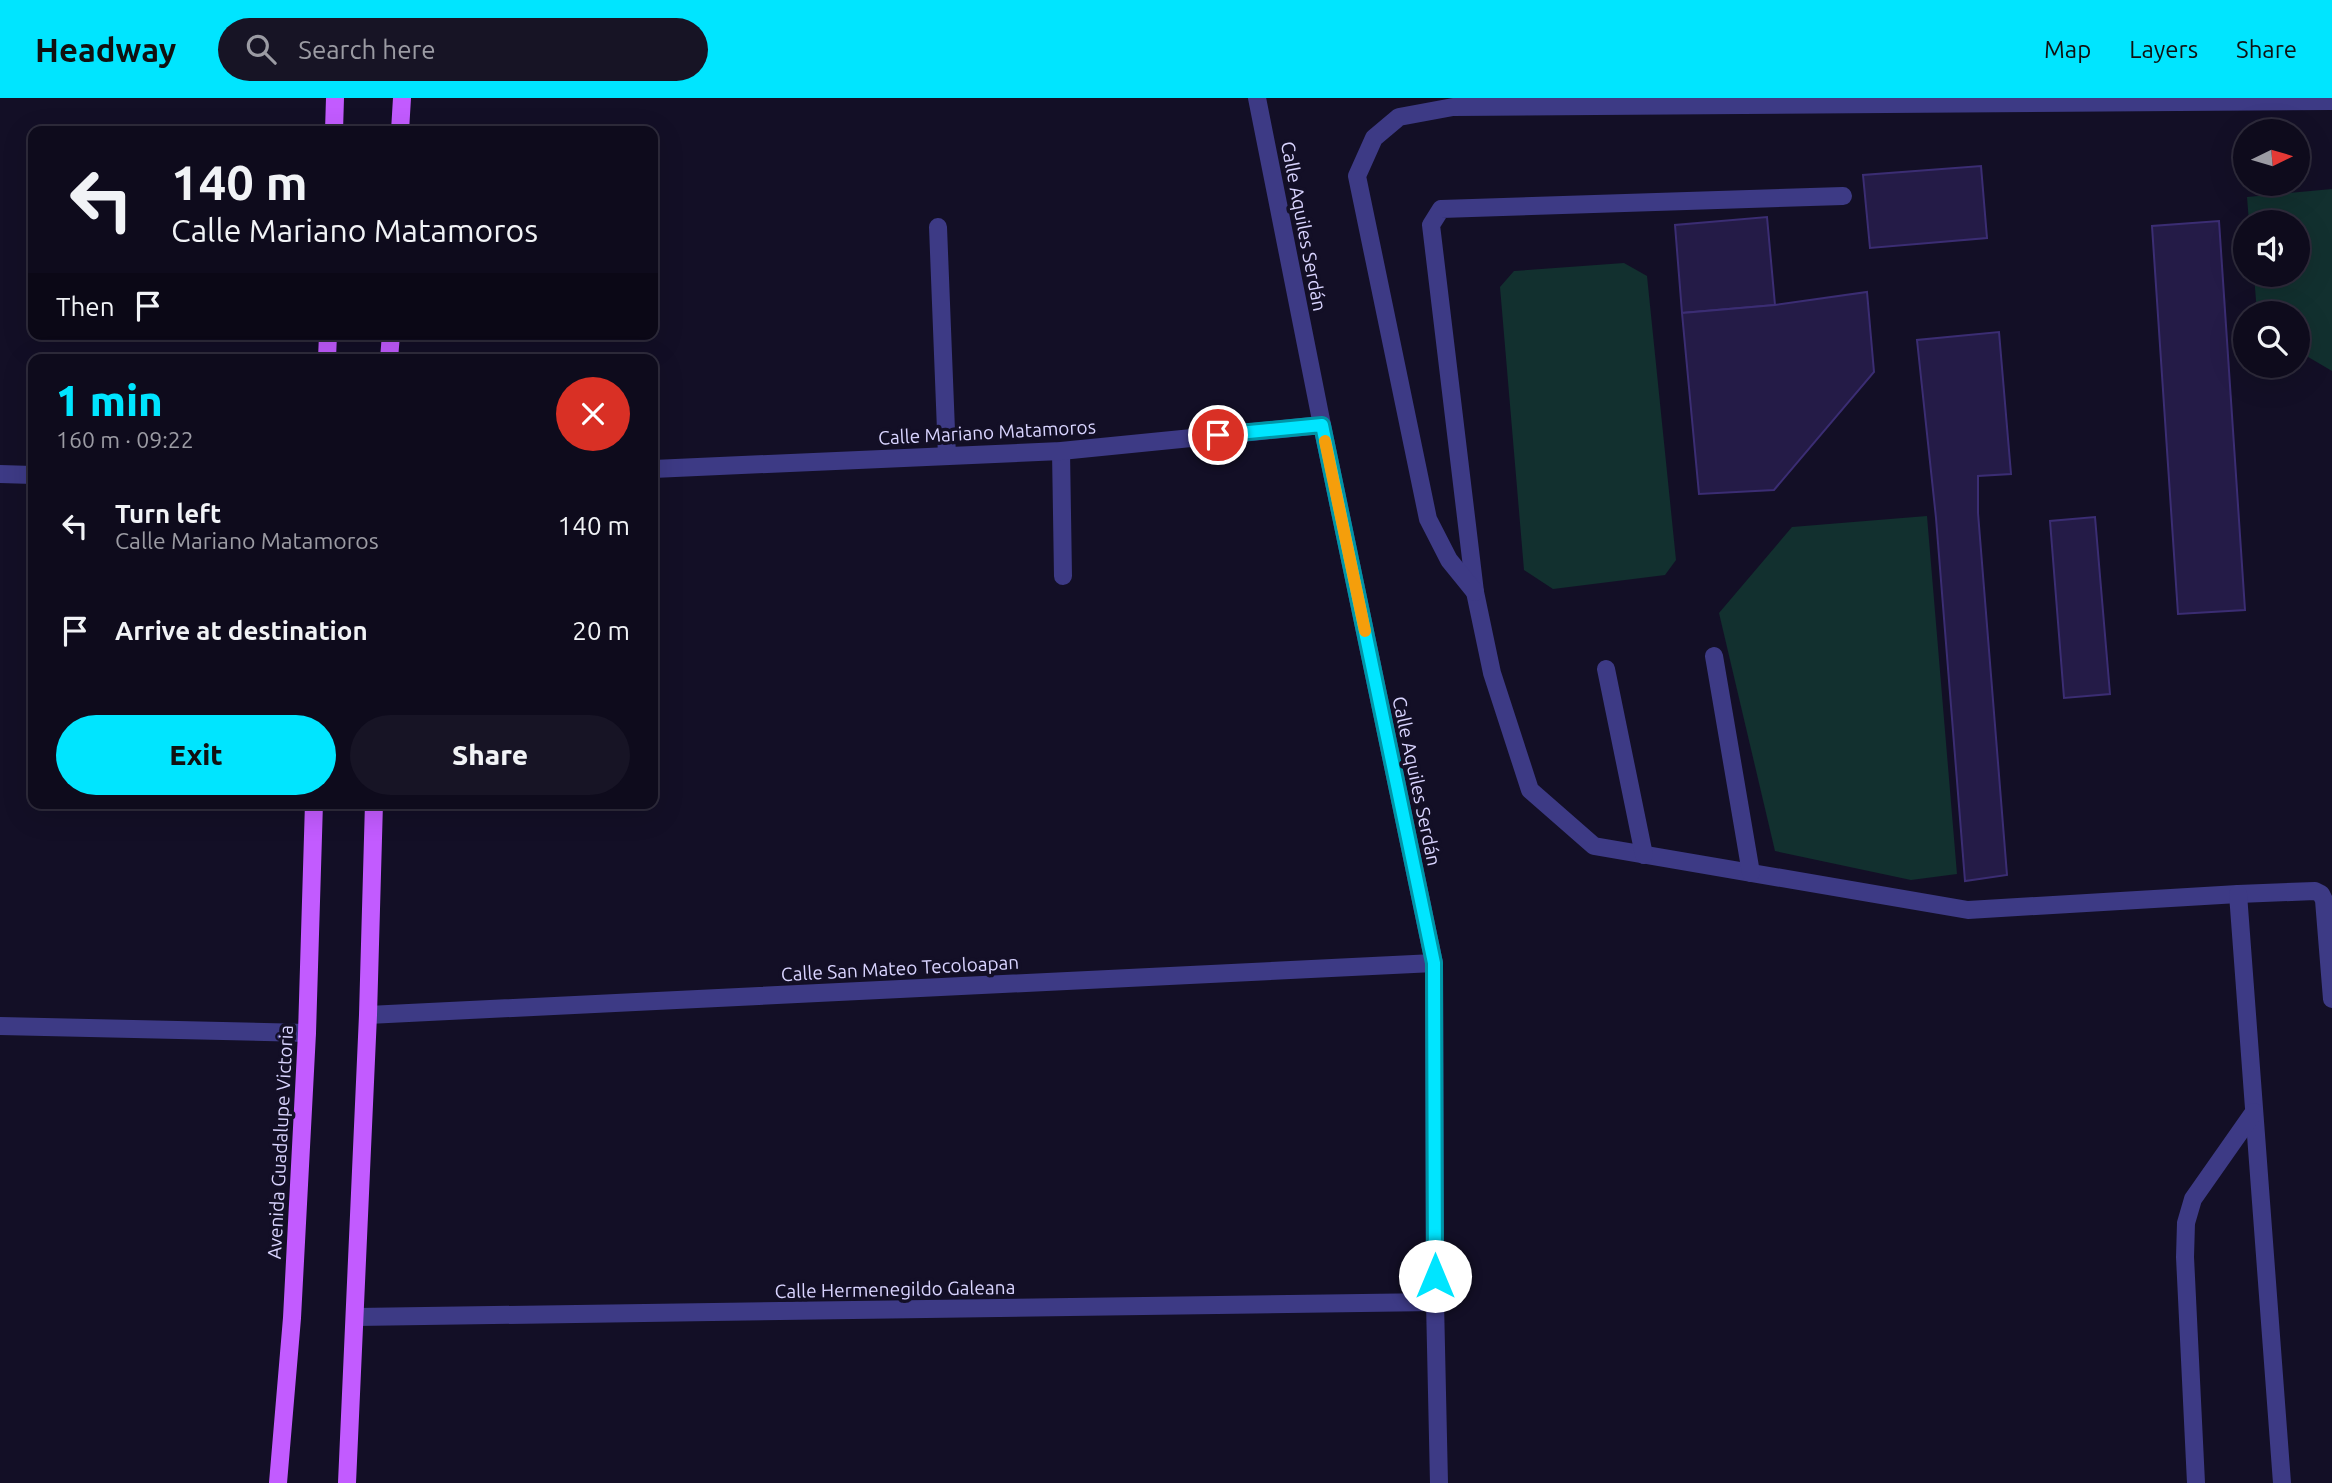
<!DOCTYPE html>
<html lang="en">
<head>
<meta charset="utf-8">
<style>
  :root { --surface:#0e0b1c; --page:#171425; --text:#f1f3f6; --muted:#9b9ba3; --line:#2e2b3b; --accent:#00e5ff }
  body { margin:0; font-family:Ubuntu,sans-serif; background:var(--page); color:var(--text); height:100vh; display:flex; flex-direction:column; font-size:26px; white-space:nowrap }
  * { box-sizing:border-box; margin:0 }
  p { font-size:23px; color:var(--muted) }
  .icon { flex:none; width:38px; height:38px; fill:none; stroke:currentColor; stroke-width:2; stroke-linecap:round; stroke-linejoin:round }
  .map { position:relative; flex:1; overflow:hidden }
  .sheet { position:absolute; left:28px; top:256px; width:630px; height:455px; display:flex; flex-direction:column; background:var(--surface); border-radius:14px; box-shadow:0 7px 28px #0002,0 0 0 2px var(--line) }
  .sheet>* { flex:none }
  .guide { position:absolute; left:28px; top:28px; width:630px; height:214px; border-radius:14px; box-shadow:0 7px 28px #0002,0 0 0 2px var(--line); background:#0e0b1c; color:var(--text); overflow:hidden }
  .needle { width:46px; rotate:85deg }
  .controls { position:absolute; left:2233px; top:21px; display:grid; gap:14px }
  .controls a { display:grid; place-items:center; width:77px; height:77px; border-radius:50%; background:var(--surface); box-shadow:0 7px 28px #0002,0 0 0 2px var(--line); font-size:35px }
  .pin { position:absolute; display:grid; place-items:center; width:60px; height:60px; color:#fff; margin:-30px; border:4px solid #fff; border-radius:50%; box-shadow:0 2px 7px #0007 }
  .me { position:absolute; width:77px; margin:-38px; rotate:0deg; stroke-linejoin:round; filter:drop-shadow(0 0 5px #0008) }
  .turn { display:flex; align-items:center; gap:24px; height:147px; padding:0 28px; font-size:32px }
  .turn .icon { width:91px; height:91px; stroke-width:2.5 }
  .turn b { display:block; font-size:49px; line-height:60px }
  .then { display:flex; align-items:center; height:66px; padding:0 28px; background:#0003; gap:14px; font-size:26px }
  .round { display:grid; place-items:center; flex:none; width:74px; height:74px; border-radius:37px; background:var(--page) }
  .headline { display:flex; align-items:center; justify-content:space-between; height:119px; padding:0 28px }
  h1 { font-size:42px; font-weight:800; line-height:52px; color:var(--accent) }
  .action { display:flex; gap:14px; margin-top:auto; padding:14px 28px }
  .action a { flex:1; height:80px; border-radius:42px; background:var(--accent); color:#111; font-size:28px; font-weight:800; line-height:80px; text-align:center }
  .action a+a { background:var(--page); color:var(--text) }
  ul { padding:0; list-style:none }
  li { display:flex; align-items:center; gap:21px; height:105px; padding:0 28px }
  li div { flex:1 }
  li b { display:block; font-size:26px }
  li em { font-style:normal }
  header { display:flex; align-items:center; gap:42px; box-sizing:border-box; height:98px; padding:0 35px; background:var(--accent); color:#111 }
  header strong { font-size:33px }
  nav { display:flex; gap:38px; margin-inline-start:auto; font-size:24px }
  .search { width:490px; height:63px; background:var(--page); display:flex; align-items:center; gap:18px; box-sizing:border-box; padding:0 24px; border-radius:38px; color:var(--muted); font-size:26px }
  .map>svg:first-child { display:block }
  .green { fill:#12302f }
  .building { fill:#241b47; stroke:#3b2d73; stroke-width:2 }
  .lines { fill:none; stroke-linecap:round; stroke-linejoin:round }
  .minor { stroke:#3d3a85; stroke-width:18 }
  .major { stroke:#c25bff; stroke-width:18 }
  .route-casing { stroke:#0095a6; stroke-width:18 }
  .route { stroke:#00e5ff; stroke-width:12 }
  .slow { stroke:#f59e0b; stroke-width:12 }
  .labels { text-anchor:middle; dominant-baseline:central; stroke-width:7; stroke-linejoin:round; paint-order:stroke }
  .street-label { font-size:19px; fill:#d9d4ff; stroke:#130f26 }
</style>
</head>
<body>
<header>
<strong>Headway</strong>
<div class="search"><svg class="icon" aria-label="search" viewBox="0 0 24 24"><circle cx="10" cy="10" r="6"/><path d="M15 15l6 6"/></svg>Search here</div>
<nav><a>Map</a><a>Layers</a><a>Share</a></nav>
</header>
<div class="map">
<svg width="2332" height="1385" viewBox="0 0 2332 1385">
  <rect width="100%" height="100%" fill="#130f26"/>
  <g class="green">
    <path d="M2332 91V273L2298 253V215H2257L2254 177H2298V124H2249L2247 99Z"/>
    <path d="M1624 165 1647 178 1676 462 1665 477 1553 491 1524 472 1500 189 1514 173Z"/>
    <path d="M1927 418 1957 776 1911 782 1775 753 1719 515 1792 429Z"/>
  </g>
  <g class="building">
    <path d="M1981 68 1987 140 1870 150 1863 77Z"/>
    <path d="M1767 119 1775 207 1682 215 1675 127Z"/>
    <path d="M2219 123 2245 512 2178 516 2152 128Z"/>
    <path d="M1867 194 1874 274 1774 392 1699 396 1682 215 1775 207Z"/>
    <path d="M1999 234 2011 376 1978 378V415L2007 777 1965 783 1936 420 1917 242Z"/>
    <path d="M2095 419 2110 596 2064 600 2050 423Z"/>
  </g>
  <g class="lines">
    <g class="minor">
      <path d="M1257 0 1322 327 1434 865 1435 1204 1439 1385"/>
      <path d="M1843 98 1441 111 1431 127 1475 494 1492 575 1530 692 1594 748 1968 812 2238 796 2315 793 2321 796 2324 802 2332 901"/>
      <path d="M938 129 947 358"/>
      <path d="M1061 353 1063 478"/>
      <path d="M653 371 1061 353 1322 327"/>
      <path d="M0 376 33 377"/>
      <path d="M1475 494 1449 462 1428 421 1357 78 1374 40 1399 19 1453 9 2332 3"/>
      <path d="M1714 558 1751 775"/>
      <path d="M1606 571 1644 757"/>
      <path d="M2238 796 2282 1385"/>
      <path d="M368 917 1434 865"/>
      <path d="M0 928 307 935"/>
      <path d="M356 1219 1435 1204"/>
      <path d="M2196 1385 2185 1159 2186 1125 2193 1101 2254 1014"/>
    </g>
    <g class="major">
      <path d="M334 33 335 0"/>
      <path d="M400 33 402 0"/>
      <path d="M327 261 328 236"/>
      <path d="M389 261 391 236"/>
      <path d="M278 1385 292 1220 307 935 314 705"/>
      <path d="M347 1385 368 917 374 705"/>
    </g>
  </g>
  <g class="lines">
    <g class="route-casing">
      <path id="route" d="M1218 337 1322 327 1434 865 1435 1178"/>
    </g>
    <use href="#route" class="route"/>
    <path class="slow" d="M1325 343 1365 533"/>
  </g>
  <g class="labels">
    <g class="street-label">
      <text transform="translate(1304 128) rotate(79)">Calle Aquiles Serdán</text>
      <text transform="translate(987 334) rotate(-3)">Calle Mariano Matamoros</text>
      <text transform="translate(1417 683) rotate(78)">Calle Aquiles Serdán</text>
      <text transform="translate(900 870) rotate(-3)">Calle San Mateo Tecoloapan</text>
      <text transform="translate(280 1044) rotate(-87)">Avenida Guadalupe Victoria</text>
      <text transform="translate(895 1191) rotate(-1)">Calle Hermenegildo Galeana</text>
    </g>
  </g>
</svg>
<div class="controls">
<a><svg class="needle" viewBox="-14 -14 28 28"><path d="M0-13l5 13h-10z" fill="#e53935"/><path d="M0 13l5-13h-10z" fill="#9b9ba3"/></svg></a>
<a><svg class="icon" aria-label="sound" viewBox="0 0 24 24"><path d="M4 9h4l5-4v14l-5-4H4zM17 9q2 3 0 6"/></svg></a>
<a><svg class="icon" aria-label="search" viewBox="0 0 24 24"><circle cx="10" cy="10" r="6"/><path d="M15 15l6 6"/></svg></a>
</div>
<div class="pin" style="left:1218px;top:337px;background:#d93025"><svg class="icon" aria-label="arrive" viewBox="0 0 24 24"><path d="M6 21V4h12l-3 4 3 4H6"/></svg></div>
<svg class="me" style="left:1435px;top:1178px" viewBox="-20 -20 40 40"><circle r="19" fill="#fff"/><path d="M0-13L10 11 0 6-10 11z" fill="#00e5ff"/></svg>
<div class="guide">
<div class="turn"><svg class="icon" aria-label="left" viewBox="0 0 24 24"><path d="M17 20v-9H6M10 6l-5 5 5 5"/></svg><div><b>140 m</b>Calle Mariano Matamoros</div></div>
<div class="then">Then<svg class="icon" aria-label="arrive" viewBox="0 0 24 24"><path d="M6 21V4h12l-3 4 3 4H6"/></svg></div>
</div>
<section class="sheet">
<div class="headline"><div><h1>1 min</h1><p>160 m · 09:22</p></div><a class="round" style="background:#d93025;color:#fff"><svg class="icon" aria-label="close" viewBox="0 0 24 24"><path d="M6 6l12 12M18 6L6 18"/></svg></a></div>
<ul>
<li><svg class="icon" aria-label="left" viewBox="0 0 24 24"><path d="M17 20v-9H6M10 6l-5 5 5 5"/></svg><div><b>Turn left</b><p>Calle Mariano Matamoros</p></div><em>140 m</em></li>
<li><svg class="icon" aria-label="arrive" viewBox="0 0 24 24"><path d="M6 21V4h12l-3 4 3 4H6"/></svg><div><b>Arrive at destination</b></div><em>20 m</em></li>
</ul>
<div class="action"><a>Exit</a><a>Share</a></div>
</section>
</div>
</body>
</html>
